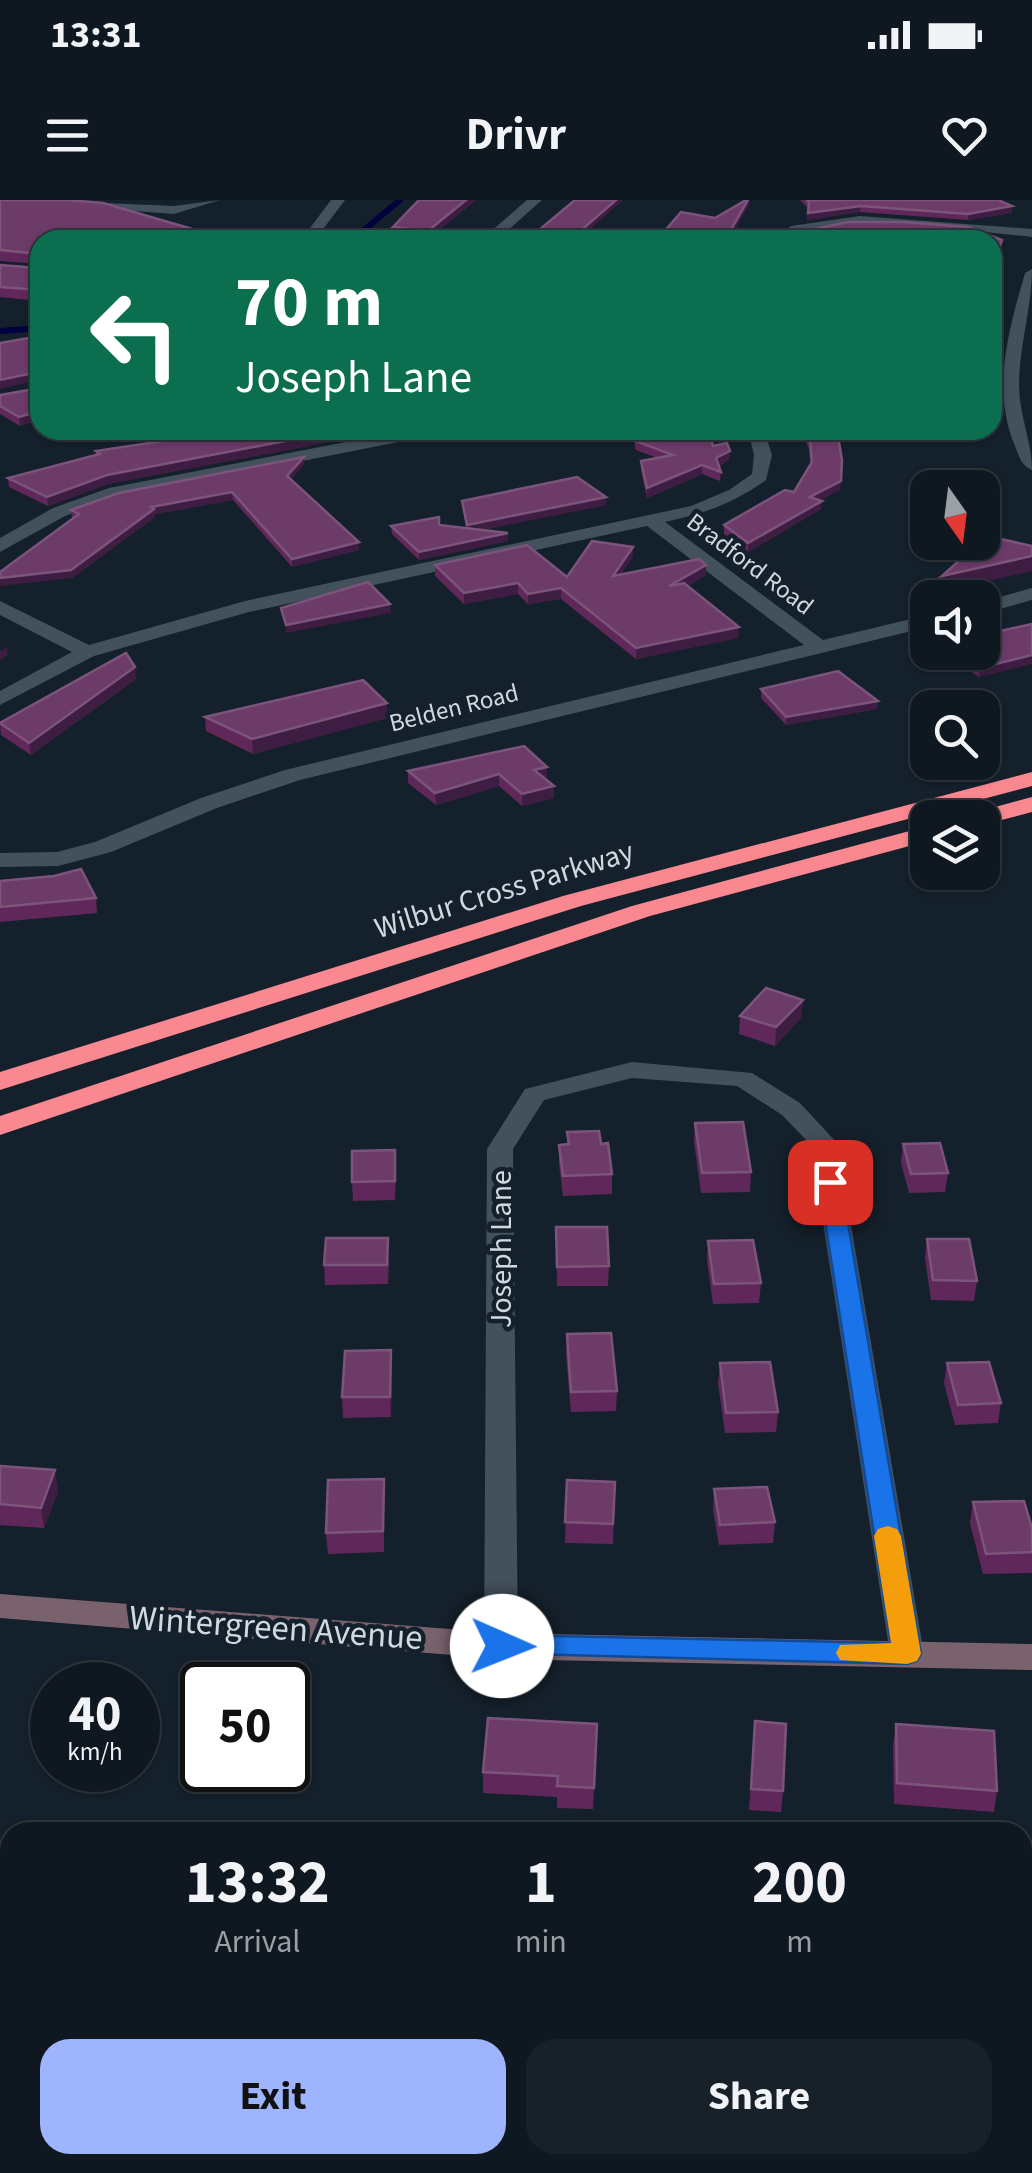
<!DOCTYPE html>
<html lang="en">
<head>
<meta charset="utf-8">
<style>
  :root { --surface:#0f1820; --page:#182129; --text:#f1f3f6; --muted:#9ba0a5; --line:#2f373e; --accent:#9eb4fd }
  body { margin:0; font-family:"Source Sans 3",sans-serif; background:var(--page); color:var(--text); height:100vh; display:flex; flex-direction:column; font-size:38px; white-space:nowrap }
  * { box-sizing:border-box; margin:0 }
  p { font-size:32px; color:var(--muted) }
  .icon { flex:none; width:55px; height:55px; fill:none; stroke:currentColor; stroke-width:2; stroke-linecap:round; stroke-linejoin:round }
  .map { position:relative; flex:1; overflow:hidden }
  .side { position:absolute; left:0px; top:1622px; width:1032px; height:352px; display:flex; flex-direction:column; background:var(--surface); border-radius:30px 30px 0 0; box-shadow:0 2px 8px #0004,0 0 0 2px var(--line) }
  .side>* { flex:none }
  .banner { position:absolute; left:30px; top:30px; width:972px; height:210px; border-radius:30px; box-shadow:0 2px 8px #0004,0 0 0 2px var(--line); background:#0b6e4f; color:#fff; overflow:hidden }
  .needle { width:65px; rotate:166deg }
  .controls { position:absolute; left:910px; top:270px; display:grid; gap:20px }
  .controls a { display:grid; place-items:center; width:90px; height:90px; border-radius:20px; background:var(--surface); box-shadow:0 2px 8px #0004,0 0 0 2px var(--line); font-size:50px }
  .speed { position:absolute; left:30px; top:1462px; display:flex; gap:20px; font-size:50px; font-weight:700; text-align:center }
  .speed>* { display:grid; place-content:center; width:130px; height:130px; border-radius:50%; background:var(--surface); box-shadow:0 2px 8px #0004,0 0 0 2px var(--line); line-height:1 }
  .speed small { font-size:25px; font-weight:400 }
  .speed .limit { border:5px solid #111; border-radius:15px; background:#fff; color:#111 }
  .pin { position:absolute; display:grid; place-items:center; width:85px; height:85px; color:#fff; margin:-42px; border-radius:20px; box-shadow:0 5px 15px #0006 }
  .me { position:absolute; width:110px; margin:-55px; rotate:91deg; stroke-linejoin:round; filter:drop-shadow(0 0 8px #0008) }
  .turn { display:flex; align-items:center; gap:35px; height:210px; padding:0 40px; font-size:45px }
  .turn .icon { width:130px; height:130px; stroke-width:2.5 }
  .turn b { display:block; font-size:70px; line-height:85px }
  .eta { display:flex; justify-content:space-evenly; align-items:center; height:170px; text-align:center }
  .eta b { font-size:60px; font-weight:700; line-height:70px }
  .primary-button { display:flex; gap:20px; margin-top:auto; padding:20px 40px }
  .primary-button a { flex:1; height:115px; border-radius:30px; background:var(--accent); color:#111; font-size:40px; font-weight:700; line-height:115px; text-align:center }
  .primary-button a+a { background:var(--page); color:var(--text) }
  .status { display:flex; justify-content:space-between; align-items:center; height:70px; padding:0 50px; background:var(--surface); direction:ltr }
  .status svg { height:28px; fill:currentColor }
  header { display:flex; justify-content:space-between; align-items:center; height:130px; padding:0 40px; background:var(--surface); font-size:45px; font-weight:700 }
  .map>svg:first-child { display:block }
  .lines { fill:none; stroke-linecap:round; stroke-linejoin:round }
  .stream { stroke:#00013d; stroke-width:6 }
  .minor { fill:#43515d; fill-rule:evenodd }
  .secondary { fill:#7a626c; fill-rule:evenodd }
  .motorway { fill:#fa8890; fill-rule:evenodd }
  .wall { fill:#60285a }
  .shaded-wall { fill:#3d1d41 }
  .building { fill:#6c3b68; stroke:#7c547b; stroke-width:2.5 }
  .route { fill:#1a73e8; stroke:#114b97; stroke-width:2.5 }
  .slow { fill:#f59e0b }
  .labels { text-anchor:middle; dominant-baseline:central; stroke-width:9; stroke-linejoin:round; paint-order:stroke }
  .far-street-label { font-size:25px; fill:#d0d9e0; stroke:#14202b }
  .street-label { font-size:30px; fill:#d0d9e0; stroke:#14202b }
  .near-street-label { font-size:35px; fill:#d0d9e0; stroke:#14202b }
</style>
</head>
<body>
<div class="status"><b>13:31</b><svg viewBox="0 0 49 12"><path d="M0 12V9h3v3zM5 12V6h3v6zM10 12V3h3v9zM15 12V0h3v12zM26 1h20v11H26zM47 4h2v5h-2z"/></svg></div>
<header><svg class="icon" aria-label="menu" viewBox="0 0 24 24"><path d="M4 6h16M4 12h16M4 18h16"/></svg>Drivr<svg class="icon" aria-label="heart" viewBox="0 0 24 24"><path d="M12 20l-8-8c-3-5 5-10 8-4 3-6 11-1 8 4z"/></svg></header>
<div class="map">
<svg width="1032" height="1973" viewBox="0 0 1032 1973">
  <rect width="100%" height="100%" fill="#14202b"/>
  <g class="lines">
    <g class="stream">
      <path d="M352 40 400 0"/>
      <path d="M0 131 40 128"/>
    </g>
    <g class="minor">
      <path d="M34 0 174 6 220 0 174 14 41 4Z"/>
      <path d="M331 0H345L315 40H301Z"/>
      <path d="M527 0H542L497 40H481Z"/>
      <path d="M860 16 1032 29V37C975 31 917 23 860 25 826 26 796 40 768 40L791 26Z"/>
      <path d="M1032 69C1032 108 1019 146 1019 185 1019 215 1032 241 1032 270 1021 266 1019 256 1015 246 991 189 1009 129 1025 73Z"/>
      <path d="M408 230H442L434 235 119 297 65 316 0 352V338L53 308 109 288Z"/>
      <path d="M748 230H764L772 255 766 280C734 303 703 314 665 322L823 440 928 415V427L300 580 217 608 111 652 58 666 0 667V653L57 652 95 642 201 598 285 570 804 445 647 326 249 412 94 456 0 505V491L72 452 0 415V401L89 445 245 401 691 306 729 290 752 274 754 255Z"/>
      <path d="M1032 388V400L982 414V402Z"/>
      <path d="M632 862 752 873 800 903 837 943 924 1454 919 1463 907 1467 895 1463 890 1454 811 945 782 915 737 886 632 878 544 900 513 949 518 1446 513 1455 501 1459 489 1455 484 1446 487 949 525 889Z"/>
    </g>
    <path class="secondary" d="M0 1394 501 1433 1032 1444V1470L501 1459 0 1418Z"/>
    <g class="motorway">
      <path d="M1032 572V586L581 706 0 890V872L563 696Z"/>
      <path d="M1032 597V612L982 625V618H970L973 613Z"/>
      <path d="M928 626V641L650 716 0 935V916L632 706Z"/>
    </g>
  </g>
  <g class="wall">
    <path d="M0 0 196 30 197 40H40V64L0 61Z"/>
    <path d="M476 0 428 39 393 35V27Z"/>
    <path d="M800 0H998L1012 6V13L968 20 860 12 807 20 808 8Z"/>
    <path d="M848 22 1002 40 1001 48 992 40H805Z"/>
    <path d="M0 65 39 68 40 67V101L0 97Z"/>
    <path d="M40 188 20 226 0 214V195Z"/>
    <path d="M236 230H334L323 243 108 284 48 306 9 287 8 278 96 255V251Z"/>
    <path d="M631 230H708L713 246 730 251 729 260 719 266 721 272 720 281 702 274 647 298 641 271V261L657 258 636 250Z"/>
    <path d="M801 230H837L840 290 820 300 821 309 748 352 724 334V325L794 292 810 264 809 249Z"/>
    <path d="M304 257V264L291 279 359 350 292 367 233 300 155 314V317L72 378 73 318H72L71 310Z"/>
    <path d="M606 297V305L481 330 508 341 419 360 392 334 391 326 439 325 466 328 462 301Z"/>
    <path d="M633 357 621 374 706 375 688 386 738 438 636 459 561 399 528 404 518 394 464 404 435 376V365L567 377Z"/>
    <path d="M1032 424 979 477 943 453 982 452Z"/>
    <path d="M136 479 31 555 1 535 0 523Z"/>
    <path d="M761 489 878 501 877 509 786 525 761 498Z"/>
    <path d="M387 503V518L253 554 206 531 205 517Z"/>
    <path d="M547 567V579L554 586V598L522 606 499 586 436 605 408 583V571Z"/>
    <path d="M0 681 96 698 97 713 0 722Z"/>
    <path d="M803 800 801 818 775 846 739 834 740 816Z"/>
    <path d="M695 923 751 972 750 992 701 993 694 942Z"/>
    <path d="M567 932 601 944 612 974V994L563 996 559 964V945L567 944Z"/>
    <path d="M903 944 948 973 945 992 909 993 901 963Z"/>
    <path d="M396 969 395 1000 353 1001 352 982Z"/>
    <path d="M556 1027 609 1066 608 1086H557Z"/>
    <path d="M927 1039 977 1081 974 1101 931 1100 925 1058Z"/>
    <path d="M708 1041 761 1083 759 1103 713 1104 707 1060Z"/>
    <path d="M389 1057 388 1084 325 1085 324 1065Z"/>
    <path d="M567 1134 617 1191 616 1211 571 1212 566 1154Z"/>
    <path d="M720 1163 778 1212 776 1232 725 1233 718 1183Z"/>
    <path d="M947 1163 1001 1203 998 1223 955 1225 944 1183Z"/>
    <path d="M392 1171 391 1217 343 1218 342 1197Z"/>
    <path d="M0 1266 58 1291 44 1328 0 1325Z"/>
    <path d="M384 1279V1352L328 1354 326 1333Z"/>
    <path d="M567 1280 615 1282 613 1344 565 1343Z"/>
    <path d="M714 1289 775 1322 773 1343 719 1345 713 1310Z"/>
    <path d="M973 1302 1032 1328V1373L983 1374 970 1323Z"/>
    <path d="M755 1521 783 1591 781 1612 749 1610Z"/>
    <path d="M597 1524 593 1609 557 1608V1597L483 1593V1572Z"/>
    <path d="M896 1524 997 1591 994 1612 894 1604 893 1545Z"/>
    <path d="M1022 1743 1029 1779 1027 1789H1022Z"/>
  </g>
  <g class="shaded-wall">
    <path d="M466 0H476L428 39V31Z"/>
    <path d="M616 0H623L578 40H570Z"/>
    <path d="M749 0V5L729 40H725Z"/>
    <path d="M861 6 860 12 807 20 808 13Z"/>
    <path d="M1012 6V13L968 20V14Z"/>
    <path d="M38 172 39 180 0 189V180Z"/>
    <path d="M40 211V220L20 226 19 217Z"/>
    <path d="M326 230H334L323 243 108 284 48 306 47 297 107 275Z"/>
    <path d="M730 251 729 260 716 267V258Z"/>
    <path d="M304 257V264L288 284 287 276Z"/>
    <path d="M702 265V274L647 298V288Z"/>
    <path d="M841 281 840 290 809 306 810 297Z"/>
    <path d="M232 292 233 300 155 314V317L72 378 0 386V378L151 307Z"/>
    <path d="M606 297V305L467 333V325Z"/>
    <path d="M822 301 821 309 748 352V343Z"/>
    <path d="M508 333V341L419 360V352Z"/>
    <path d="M359 342V350L292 367V359Z"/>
    <path d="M633 347V357L612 387 613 376Z"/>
    <path d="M1032 356V371L940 392 942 376Z"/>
    <path d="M706 365V375L669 397V386Z"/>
    <path d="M518 383V394L464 404V393Z"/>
    <path d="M561 388V399L528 404V394Z"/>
    <path d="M390 404 391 413 286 433V425Z"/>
    <path d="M739 427 738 438 636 459V448Z"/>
    <path d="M7 447 8 455 0 460V451Z"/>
    <path d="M1032 455V464L979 477 980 468Z"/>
    <path d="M135 467 136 479 31 555 29 543Z"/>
    <path d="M878 501 877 509 786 525V517Z"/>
    <path d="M387 503V518L253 554 252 539Z"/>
    <path d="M547 567V579L534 570Z"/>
    <path d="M499 574V586L436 605 435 593Z"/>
    <path d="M554 586V598L522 606V594Z"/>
    <path d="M803 800 801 818 775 846 776 827Z"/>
    <path d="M391 1150 392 1171 391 1217 390 1197Z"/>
    <path d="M55 1270 58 1291 44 1328 41 1308Z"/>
  </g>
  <g class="building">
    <path d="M0 0H68L103 3 196 30 191 40H40V54L0 50Z"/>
    <path d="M419 0H466L428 31 393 27Z"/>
    <path d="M575 0H616L570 40H527Z"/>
    <path d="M746 0H748L725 40H657L681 12 715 18Z"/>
    <path d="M807 0H998L1012 6 968 14 861 6 808 13 809 2Z"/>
    <path d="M848 22H903L968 27 1002 40 992 69V40H936L878 32H835L831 40H805L806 31Z"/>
    <path d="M0 65 39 68 40 67V90L0 87Z"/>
    <path d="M40 136V173L38 172 0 180V143Z"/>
    <path d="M40 188V211L19 217 0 206V195Z"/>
    <path d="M236 230H326L322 234 107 275 47 297 8 278 100 254 96 251Z"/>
    <path d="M634 230H708L713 246 727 243 730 251 716 258 721 272 702 265 647 288 641 261 673 255 636 241Z"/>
    <path d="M805 230H837L842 260 841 281 810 297 822 301 748 343 724 325 785 290 794 292 812 262 810 241Z"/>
    <path d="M304 257 287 276 359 342 292 359 232 292 151 307 154 309 71 370 0 378V372L79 314 71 310 119 293Z"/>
    <path d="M577 277 606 297 467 325 462 301Z"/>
    <path d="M439 317V325L508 333 419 352 391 326Z"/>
    <path d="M987 336 1032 346V356L942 376 980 342H982V340Z"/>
    <path d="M592 341 633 347 613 376 699 359 706 365 669 386 684 383 739 427 636 448 561 388 528 394 518 383 464 393 435 365 527 345 567 377Z"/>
    <path d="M368 382 390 404 286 425 281 408Z"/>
    <path d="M1032 424V455L980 468 957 452H982V435Z"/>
    <path d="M126 453 135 467 29 543 0 523Z"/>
    <path d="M838 471 878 501 786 517 761 489Z"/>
    <path d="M363 480 387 503 252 539 205 517Z"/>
    <path d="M524 546 547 567 534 570 554 586 522 594 499 574 435 593 408 571Z"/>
    <path d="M81 669 96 698 0 707V681L54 676Z"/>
    <path d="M766 788 803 800 776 827 740 816Z"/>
    <path d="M743 922 751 972 702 973 695 923Z"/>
    <path d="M599 931 601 944 608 943 612 974 563 976 559 945 569 944 567 932Z"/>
    <path d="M940 943 948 973 911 974 903 944Z"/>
    <path d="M395 950V981L352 982V951Z"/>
    <path d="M556 1027H607L609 1066 557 1067Z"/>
    <path d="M326 1038H388L387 1065H324Z"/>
    <path d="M927 1039H969L977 1081 933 1080Z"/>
    <path d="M753 1040 761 1083 714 1084 708 1041Z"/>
    <path d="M611 1133 617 1191 571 1192 567 1134Z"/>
    <path d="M391 1150 390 1197H342L345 1151Z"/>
    <path d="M770 1162 778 1212 726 1213 720 1163Z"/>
    <path d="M989 1162 1001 1203 958 1205 947 1163Z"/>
    <path d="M0 1266 55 1270 41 1308 0 1304Z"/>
    <path d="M384 1279 383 1331 326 1333 328 1280Z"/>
    <path d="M567 1280 615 1282 613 1324 565 1322Z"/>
    <path d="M767 1287 775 1322 720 1325 714 1289Z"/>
    <path d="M1024 1301 1032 1328V1352L986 1354 973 1302Z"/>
    <path d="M488 1518 597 1524 594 1588 557 1586 558 1576 483 1572Z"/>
    <path d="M755 1521 786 1524 783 1591 751 1589Z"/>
    <path d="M896 1524 994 1531 997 1591 897 1583Z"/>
    <path d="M1022 1743 1031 1744 1029 1779 1022 1778Z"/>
  </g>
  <path class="route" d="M830 975 841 982 921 1454 917 1461 907 1464 492 1453 487 1446 492 1438 502 1435 891 1443 819 982Z"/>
  <path class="slow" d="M888 1326 897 1329 901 1336 921 1454 917 1461 907 1464 840 1460 836 1453 840 1445 891 1443 874 1336 878 1329Z"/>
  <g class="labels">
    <g class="far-street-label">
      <text transform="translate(750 364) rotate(37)">Bradford Road</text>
      <text transform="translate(454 508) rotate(-14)">Belden Road</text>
    </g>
    <g class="street-label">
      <text transform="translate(504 690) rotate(-17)">Wilbur Cross Parkway</text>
      <text transform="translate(501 1049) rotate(-90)">Joseph Lane</text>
    </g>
    <g class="near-street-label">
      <text transform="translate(276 1428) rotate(4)">Wintergreen Avenue</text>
    </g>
  </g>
</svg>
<div class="controls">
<a><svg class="needle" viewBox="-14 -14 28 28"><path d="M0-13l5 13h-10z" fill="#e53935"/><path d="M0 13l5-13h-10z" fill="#9ba0a5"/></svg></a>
<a><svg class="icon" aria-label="sound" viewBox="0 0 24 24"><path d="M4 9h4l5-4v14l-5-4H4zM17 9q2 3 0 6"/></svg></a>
<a><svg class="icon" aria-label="search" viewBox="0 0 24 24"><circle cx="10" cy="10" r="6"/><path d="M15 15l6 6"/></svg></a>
<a><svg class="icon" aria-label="layers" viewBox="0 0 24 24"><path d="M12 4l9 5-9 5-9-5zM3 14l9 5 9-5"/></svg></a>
</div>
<div class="speed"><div>40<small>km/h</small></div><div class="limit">50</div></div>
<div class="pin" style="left:830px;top:982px;background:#d93025"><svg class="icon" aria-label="arrive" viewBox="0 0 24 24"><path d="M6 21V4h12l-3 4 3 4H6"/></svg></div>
<svg class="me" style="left:502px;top:1446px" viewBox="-20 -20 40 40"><circle r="19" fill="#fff"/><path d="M0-13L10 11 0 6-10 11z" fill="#1a73e8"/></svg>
<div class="banner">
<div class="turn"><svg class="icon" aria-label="left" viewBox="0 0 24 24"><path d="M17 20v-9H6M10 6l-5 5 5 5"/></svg><div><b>70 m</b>Joseph Lane</div></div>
</div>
<section class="side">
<div class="eta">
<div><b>13:32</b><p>Arrival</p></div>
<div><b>1</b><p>min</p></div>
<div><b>200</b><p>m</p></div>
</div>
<div class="primary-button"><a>Exit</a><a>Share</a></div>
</section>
</div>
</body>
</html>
